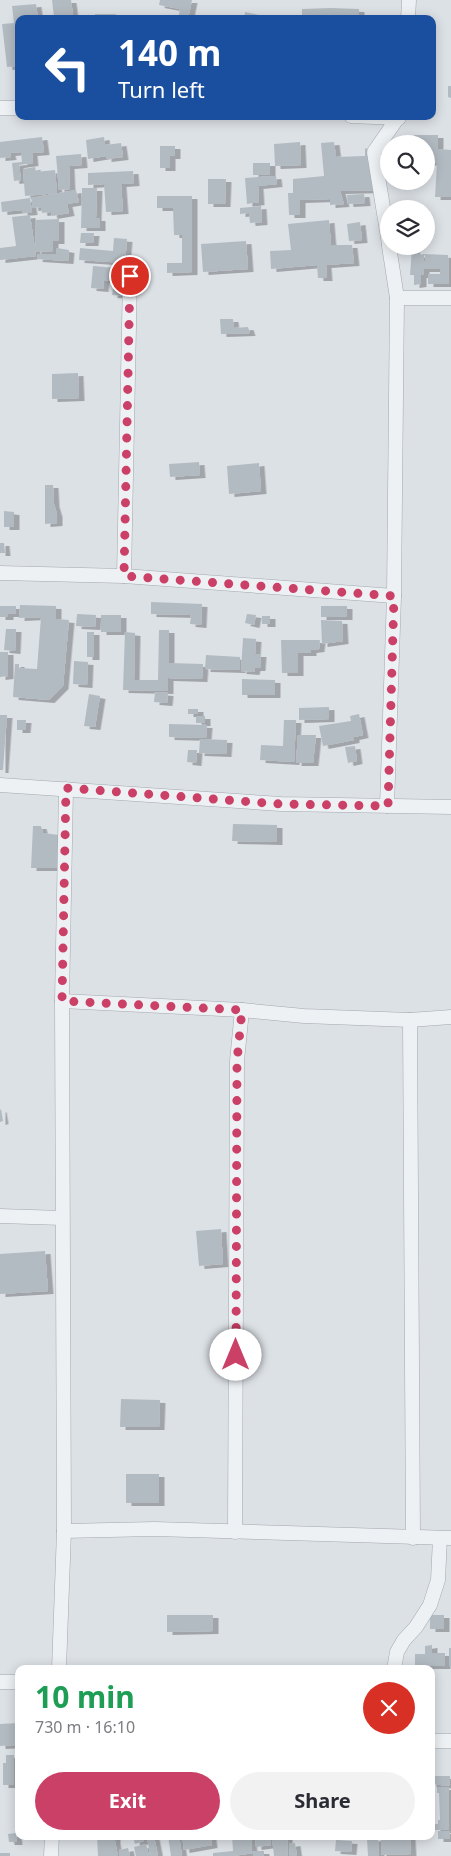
<!DOCTYPE html>
<html lang="en">
<head>
<meta charset="utf-8">
<style>
  :root { --surface:#fff; --page:#f2f2f3; --text:#2b2b33; --muted:#7c7c81; --accent:#cb4067 }
  body { margin:0; font-family:"Noto Sans",sans-serif; background:var(--page); color:var(--text); height:100vh; display:flex; flex-direction:column; font-size:19px; white-space:nowrap }
  * { box-sizing:border-box; margin:0 }
  p { font-size:16px; color:var(--muted) }
  .icon { flex:none; width:28px; height:28px; fill:none; stroke:currentColor; stroke-width:2; stroke-linecap:round; stroke-linejoin:round }
  .map { position:relative; flex:1; overflow:hidden }
  .panel { position:absolute; left:15px; top:1665px; width:420px; height:175px; display:flex; flex-direction:column; background:var(--surface); border-radius:10px; box-shadow:0 2px 12px #0003 }
  .panel>* { flex:none }
  .banner { position:absolute; left:15px; top:15px; width:421px; height:105px; border-radius:10px; box-shadow:0 2px 12px #0003; background:#1a4fa0; color:#fff; overflow:hidden }
  .buttons { position:absolute; left:380px; top:135px; display:grid; gap:10px }
  .buttons a { display:grid; place-items:center; width:55px; height:55px; border-radius:50%; background:var(--surface); box-shadow:0 2px 12px #0003; font-size:25px }
  .pin { position:absolute; display:grid; place-items:center; width:42px; height:42px; color:#fff; margin:-21px; border:2px solid #fff; border-radius:50%; box-shadow:0 1px 5px #0007 }
  .me { position:absolute; width:55px; margin:-28px; rotate:0deg; stroke-linejoin:round; filter:drop-shadow(0 0 4px #0008) }
  .turn { display:flex; align-items:center; gap:18px; height:105px; padding:0 20px; font-size:22px }
  .turn .icon { width:65px; height:65px; stroke-width:2.5 }
  .turn b { display:block; font-size:35px; line-height:42px }
  .round { display:grid; place-items:center; flex:none; width:52px; height:52px; border-radius:26px; background:var(--page) }
  .summary { display:flex; align-items:center; justify-content:space-between; height:85px; padding:0 20px }
  h1 { font-size:30px; font-weight:700; line-height:38px; color:#1e9e55 }
  .primary-button { display:flex; gap:10px; margin-top:auto; padding:10px 20px }
  .primary-button a { flex:1; height:58px; border-radius:30px; background:var(--accent); color:#fff; font-size:20px; font-weight:700; line-height:58px; text-align:center }
  .primary-button a+a { background:var(--page); color:var(--text) }
  .map>svg:first-child { display:block }
  .building { fill:#b3bbc2; filter:url(#shadow) }
  .lines { fill:none; stroke-linecap:round; stroke-linejoin:round }
  .minor-casing { stroke:#a2a8af; stroke-width:15 }
  .minor { stroke:#eef1f4; stroke-width:14 }
  .route { stroke:#cb4067; stroke-width:9; stroke-dasharray:0 16.2 }
</style>
</head>
<body>
<div class="map">
<svg width="451" height="1856" viewBox="0 0 451 1856">
  <defs>
    <filter id="shadow"><feDropShadow dx="5.5" dy="3" stdDeviation="0" flood-color="#0004"/></filter>
  </defs>
  <rect width="100%" height="100%" fill="#dce1e6"/>
  <g class="building">
    <path d="M52 0H71L73 15 54 17Z"/>
    <path d="M160 0H192L188 19H178L180 9 159 5Z"/>
    <path d="M36 4 38 19H19V66L7 67 2 24 14 23 12 6Z"/>
    <path d="M331 8 359 9V19H302V9Z"/>
    <path d="M245 12 274 18V19H244Z"/>
    <rect x="95" y="14" width="21" height="5"/>
    <path d="M448 86H451V98L448 97Z"/>
    <path d="M414 135H438V149L451 150V197H435L437 162 426 163V144H414Z"/>
    <path d="M42 137 44 152 32 153 33 163 19 165 21 180 14 181 12 163 22 162 21 152 10 153 11 157 0 158V142Z"/>
    <path d="M104 137 105 145 121 143 123 157 106 159V156L88 159 86 140Z"/>
    <path d="M300 142 301 165 275 166 274 144Z"/>
    <path d="M334 142 336 157 365 156V148L374 152 379 190 340 191 344 204 330 205V199L300 200V215H289L288 193H293V179L324 176 321 143Z"/>
    <path d="M160 146H175V156H170V168H160Z"/>
    <path d="M81 154 82 165 69 166 70 189 59 190 56 156Z"/>
    <rect x="253" y="163" width="17" height="12"/>
    <path d="M35 167 36 172 55 170 57 193 25 196 23 169Z"/>
    <path d="M133 171 134 183 121 184 123 211 106 212 104 184 88 185V173Z"/>
    <path d="M276 176 277 184 258 186 259 202 247 204 245 178Z"/>
    <path d="M208 179H226L225 204H208Z"/>
    <path d="M82 188H97L96 218H100V228H81Z"/>
    <path d="M76 190 79 202 67 204 69 213 52 216 51 212 42 213 41 207 33 208 31 198Z"/>
    <path d="M364 194 365 203 348 204 347 195Z"/>
    <path d="M157 196H192V272L167 273V263H182V235H174L173 208H157Z"/>
    <path d="M30 198 32 212 22 213V210L2 212 1 202Z"/>
    <path d="M261 206 262 222 250 223 249 213 240 214V208Z"/>
    <path d="M30 215 36 256 0 260V248L16 246 12 217Z"/>
    <path d="M59 219V241H53V251L36 252 35 220Z"/>
    <path d="M329 220 331 245H352L354 263 326 265 327 278H318L317 265 271 269 270 251 291 250 288 224Z"/>
    <path d="M360 222 362 240 349 241 347 224Z"/>
    <path d="M81 233H94L93 243H80Z"/>
    <path d="M114 238 127 239 125 263 79 260 80 248 113 251Z"/>
    <path d="M246 241 248 269 203 272 201 244Z"/>
    <path d="M57 248 69 250 68 261 37 259 38 254H56Z"/>
    <path d="M412 248 419 255 424 254V263L426 260 424 254 448 255 449 284H428V274H440V269H424V275H421V284L414 285V275H410Z"/>
    <path d="M93 266 129 269 126 296 112 295 114 281 104 280 103 289 91 288Z"/>
    <path d="M220 319H233L234 328 248 327 250 333 221 334Z"/>
    <path d="M78 373 79 398 52 399V374Z"/>
    <path d="M199 462 200 475 170 477 169 464Z"/>
    <path d="M259 463 261 491 229 494 227 466Z"/>
    <path d="M45 485H53L54 504 57 514V523L45 524Z"/>
    <path d="M4 511 14 512V527H4Z"/>
    <path d="M0 543H4L5 553H0Z"/>
    <path d="M151 602 202 604 201 625 190 624 191 615 151 614Z"/>
    <path d="M20 605 56 606V619L69 620 63 686 49 700 13 697 15 664H19V668L37 669 41 617 19 618Z"/>
    <path d="M0 606H16V614H8V617H0Z"/>
    <rect x="321" y="606" width="26" height="11"/>
    <path d="M77 614 96 615 95 627 76 626Z"/>
    <path d="M247 614 256 615 254 625 245 623Z"/>
    <rect x="101" y="615" width="20" height="17"/>
    <rect x="262" y="616" width="8" height="8"/>
    <path d="M321 620 342 621 343 641 322 644Z"/>
    <path d="M6 629H16L15 651 4 650Z"/>
    <path d="M159 630H169V663L203 664 202 679 168 678V691L123 690 125 632 135 633 134 680H158Z"/>
    <rect x="87" y="632" width="7" height="25"/>
    <path d="M243 638 256 639 255 654H261L260 668H255L254 672 241 671Z"/>
    <path d="M281 640H320L319 649 311 650V653H298V673H282Z"/>
    <path d="M0 652H8V676L0 677Z"/>
    <path d="M206 655 240 657V670L205 669Z"/>
    <path d="M74 661 88 662 87 685 73 684Z"/>
    <path d="M242 679 275 680V695H242Z"/>
    <path d="M155 692 168 693 167 703 154 702Z"/>
    <path d="M89 694 100 696 95 727 84 726Z"/>
    <path d="M329 707V719L299 720V708Z"/>
    <rect x="188" y="709" width="10" height="5"/>
    <path d="M359 714 363 735 354 737V740L323 746 319 726 351 721 350 716Z"/>
    <path d="M0 715H7L3 770H0Z"/>
    <rect x="196" y="716" width="9" height="7"/>
    <path d="M17 720H26L25 730H17Z"/>
    <path d="M284 720H296L294 762 260 760 261 745 283 746Z"/>
    <path d="M169 724 207 725 206 738 169 737Z"/>
    <path d="M298 735H316L313 763H296Z"/>
    <path d="M200 739 227 740 226 754 199 753Z"/>
    <path d="M355 746 357 761 348 763 345 747Z"/>
    <path d="M188 750H197L196 763 187 762Z"/>
    <path d="M233 824 277 825V842L232 841Z"/>
    <path d="M33 826H41L43 833 59 835 58 868H31Z"/>
    <path d="M1 1109 3 1121 0 1122V1110Z"/>
    <path d="M221 1229 223 1264 199 1266 196 1231Z"/>
    <path d="M45 1251 48 1291 0 1294V1254Z"/>
    <path d="M121 1399 160 1400 159 1427H120Z"/>
    <rect x="126" y="1474" width="33" height="29"/>
    <path d="M167 1615H213V1631L167 1632Z"/>
    <rect x="430" y="1615" width="14" height="14"/>
    <path d="M432 1645V1653H445V1666H415V1654H425V1646Z"/>
    <rect x="449" y="1648" width="2" height="18"/>
    <path d="M19 1723V1745L0 1746V1724Z"/>
    <path d="M6 1755H14V1785H3V1763H6Z"/>
    <path d="M431 1776H450V1786L431 1784Z"/>
    <path d="M437 1787H449V1830H435V1824H438V1820H440L439 1793H437Z"/>
    <rect x="438" y="1831" width="12" height="8"/>
    <path d="M16 1833 17 1842H9L8 1834Z"/>
    <path d="M97 1836H115V1841L105 1842 115 1841 118 1856H98Z"/>
    <path d="M133 1836H143L144 1841 135 1844Z"/>
    <path d="M147 1836H154L158 1856H150Z"/>
    <path d="M168 1836H179L182 1856H171Z"/>
    <path d="M182 1836H211L212 1845 184 1850Z"/>
    <path d="M232 1836H251L252 1851H264V1856H253V1853L233 1856H213V1853L233 1851Z"/>
    <path d="M255 1836H270L271 1845 256 1847Z"/>
    <path d="M272 1836H287L288 1856H274Z"/>
    <path d="M381 1836H410L411 1854 381 1855Z"/>
    <path d="M378 1838 379 1856H368L367 1839Z"/>
    <path d="M336 1840 352 1841 351 1852 335 1851Z"/>
    <path d="M295 1843 297 1856H290L289 1844Z"/>
    <path d="M146 1844 149 1856H136L134 1847Z"/>
    <path d="M128 1848 130 1856H120L119 1850Z"/>
    <rect x="0" y="1853" width="10" height="3"/>
  </g>
  <g class="lines">
    <g class="minor-casing">
      <g id="minor">
        <path d="M408 19 409 0"/>
        <path d="M0 108H19"/>
        <path d="M351 116 399 118"/>
        <path d="M389 244 374 152 399 116"/>
        <path d="M397 298H451"/>
        <path d="M0 573 124 576 394 596"/>
        <path d="M124 576 130 276"/>
        <path d="M0 785 281 804 451 807"/>
        <path d="M387 806 394 596 397 298 389 246"/>
        <path d="M62 1001 242 1010 304 1016 410 1020 451 1017"/>
        <path d="M410 1020 413 1538"/>
        <path d="M0 1216 62 1218"/>
        <path d="M64 1531 155 1529 451 1538"/>
        <path d="M235 1532 237 1061 242 1010"/>
        <path d="M59 1669 64 1531 62 1001 66 789"/>
        <path d="M394 1669 397 1652 404 1640 416 1627 430 1605 438 1580 440 1538"/>
        <path d="M0 1682H19"/>
        <path d="M431 1741H451"/>
        <path d="M51 1856 52 1836"/>
      </g>
    </g>
    <use href="#minor" class="minor"/>
  </g>
  <g class="lines">
    <path class="route" d="M130 276 124 576 394 596 388 806 280 804 66 788 62 1001 242 1010 237 1061 236 1355"/>
  </g>
</svg>
<div class="buttons">
<a><svg class="icon" aria-label="search" viewBox="0 0 24 24"><circle cx="10" cy="10" r="6"/><path d="M15 15l6 6"/></svg></a>
<a><svg class="icon" aria-label="layers" viewBox="0 0 24 24"><path d="M12 4l9 5-9 5-9-5zM3 14l9 5 9-5"/></svg></a>
</div>
<div class="pin" style="left:130px;top:276px;background:#d93025"><svg class="icon" aria-label="arrive" viewBox="0 0 24 24"><path d="M6 21V4h12l-3 4 3 4H6"/></svg></div>
<svg class="me" style="left:236px;top:1355px" viewBox="-20 -20 40 40"><circle r="19" fill="#fff"/><path d="M0-13L10 11 0 6-10 11z" fill="#cb4067"/></svg>
<div class="banner">
<div class="turn"><svg class="icon" aria-label="left" viewBox="0 0 24 24"><path d="M17 20v-9H6M10 6l-5 5 5 5"/></svg><div><b>140 m</b>Turn left</div></div>
</div>
<section class="panel">
<div class="summary"><div><h1>10 min</h1><p>730 m · 16:10</p></div><a class="round" style="background:#d93025;color:#fff"><svg class="icon" aria-label="close" viewBox="0 0 24 24"><path d="M6 6l12 12M18 6L6 18"/></svg></a></div>
<div class="primary-button"><a>Exit</a><a>Share</a></div>
</section>
</div>
</body>
</html>
